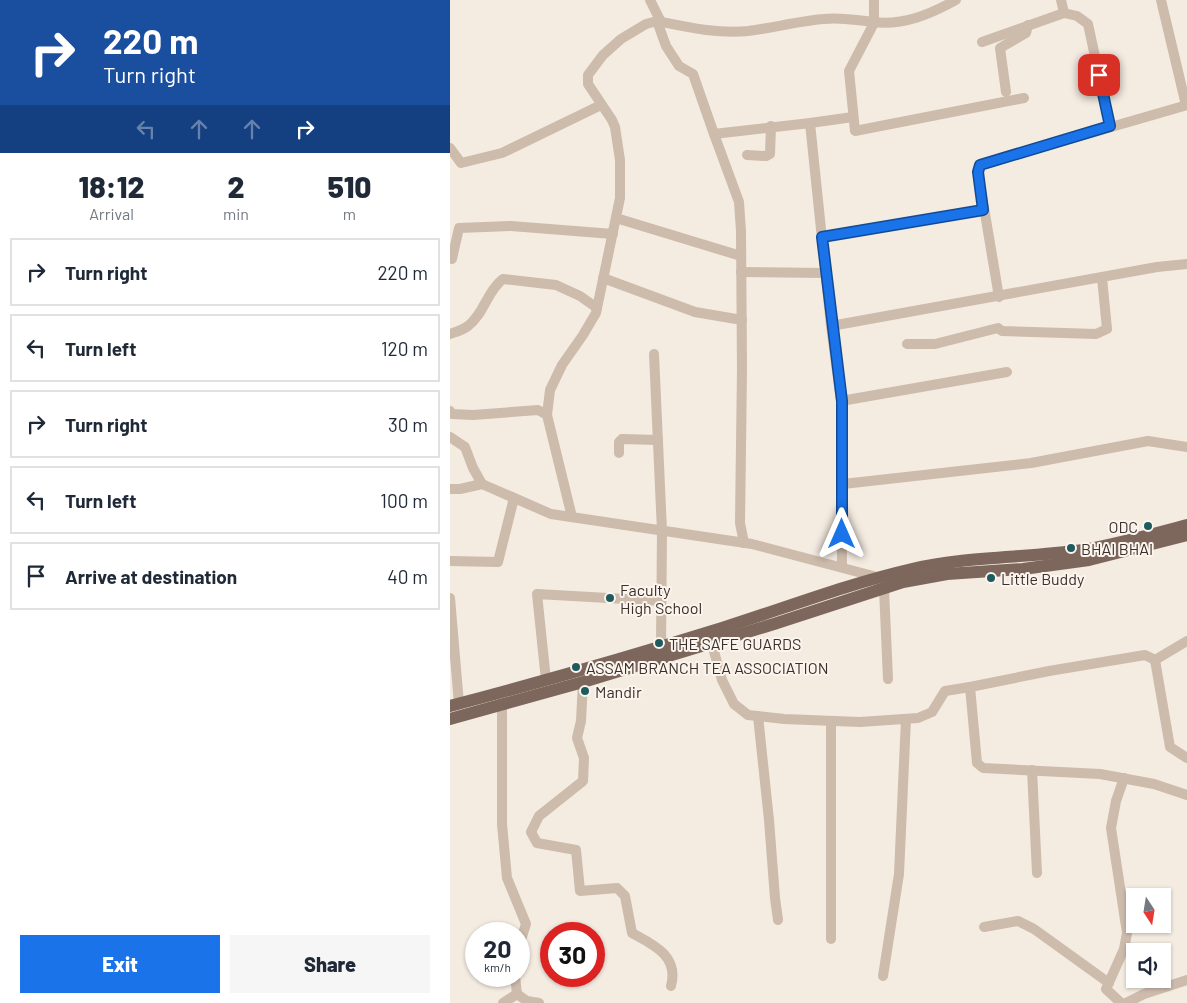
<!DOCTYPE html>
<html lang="en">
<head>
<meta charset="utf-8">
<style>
  :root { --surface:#fff; --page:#f6f6f7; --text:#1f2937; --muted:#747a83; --line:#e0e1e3; --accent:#1a73e8 }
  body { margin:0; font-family:Barlow,sans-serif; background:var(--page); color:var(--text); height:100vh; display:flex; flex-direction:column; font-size:19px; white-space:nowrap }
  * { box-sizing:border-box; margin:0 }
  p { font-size:16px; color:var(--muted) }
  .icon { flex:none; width:28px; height:28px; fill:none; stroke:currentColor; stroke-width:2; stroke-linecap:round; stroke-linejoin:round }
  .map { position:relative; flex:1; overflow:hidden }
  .details { display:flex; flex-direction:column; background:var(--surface); width:450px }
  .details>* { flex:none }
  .banner { background:#1a4fa0; color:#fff; overflow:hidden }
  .needle { width:32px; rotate:168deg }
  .controls { position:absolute; left:676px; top:888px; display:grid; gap:10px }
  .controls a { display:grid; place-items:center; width:45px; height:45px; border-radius:0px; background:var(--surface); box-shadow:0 1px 4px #0004; font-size:25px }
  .speed { position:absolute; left:15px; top:922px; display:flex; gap:10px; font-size:25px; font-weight:700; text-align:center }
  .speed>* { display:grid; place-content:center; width:65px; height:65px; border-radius:50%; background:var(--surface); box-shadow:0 1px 4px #0004; line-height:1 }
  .speed small { font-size:12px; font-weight:400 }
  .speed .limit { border:8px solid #d22; background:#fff; color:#111 }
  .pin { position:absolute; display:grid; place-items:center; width:42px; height:42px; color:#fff; margin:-21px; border-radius:10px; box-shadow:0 2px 8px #0006 }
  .me { position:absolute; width:55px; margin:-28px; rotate:0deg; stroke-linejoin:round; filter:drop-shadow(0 0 4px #0008) }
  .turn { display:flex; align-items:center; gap:18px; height:105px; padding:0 20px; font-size:22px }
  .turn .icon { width:65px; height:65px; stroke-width:2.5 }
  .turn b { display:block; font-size:35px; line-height:42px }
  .lanes { display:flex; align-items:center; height:48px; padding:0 20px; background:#0003; justify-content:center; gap:25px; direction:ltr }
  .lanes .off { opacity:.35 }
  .eta { display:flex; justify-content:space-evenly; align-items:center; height:85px; text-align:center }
  .eta b { font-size:30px; font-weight:800; line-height:35px }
  .cta { display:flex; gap:10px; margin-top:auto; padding:10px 20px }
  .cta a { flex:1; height:58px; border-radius:0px; background:var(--accent); color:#fff; font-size:20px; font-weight:800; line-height:58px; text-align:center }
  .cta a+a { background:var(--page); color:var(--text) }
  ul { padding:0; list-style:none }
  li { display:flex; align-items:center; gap:15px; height:68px; margin:0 10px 8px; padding:0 10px; border:2px solid var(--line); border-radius:0px }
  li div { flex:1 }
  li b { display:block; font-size:19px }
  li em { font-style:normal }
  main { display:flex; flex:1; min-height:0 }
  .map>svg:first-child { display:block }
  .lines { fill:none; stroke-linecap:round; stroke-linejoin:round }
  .minor { stroke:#cdbbac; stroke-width:10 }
  .major { stroke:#7d675c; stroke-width:12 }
  .route-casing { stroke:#114b97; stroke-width:12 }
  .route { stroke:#1a73e8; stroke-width:9 }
  .poi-dot { fill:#1f5a5e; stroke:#fbf5ee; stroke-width:2 }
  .labels { text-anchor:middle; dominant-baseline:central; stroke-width:4; stroke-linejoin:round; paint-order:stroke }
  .poi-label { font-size:16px; fill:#3b302b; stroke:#fbf5ee; text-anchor:start }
</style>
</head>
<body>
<main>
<section class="details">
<div class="banner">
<div class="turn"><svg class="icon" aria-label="right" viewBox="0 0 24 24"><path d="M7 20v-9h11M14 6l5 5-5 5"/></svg><div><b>220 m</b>Turn right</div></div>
<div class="lanes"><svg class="icon off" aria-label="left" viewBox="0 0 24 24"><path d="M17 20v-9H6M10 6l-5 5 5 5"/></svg><svg class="icon off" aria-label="ahead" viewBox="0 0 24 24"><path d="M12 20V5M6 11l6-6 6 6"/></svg><svg class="icon off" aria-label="ahead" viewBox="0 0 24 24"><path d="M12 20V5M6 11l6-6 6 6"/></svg><svg class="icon" aria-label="right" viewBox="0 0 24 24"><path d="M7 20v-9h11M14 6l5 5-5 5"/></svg></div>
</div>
<div class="eta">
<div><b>18:12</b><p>Arrival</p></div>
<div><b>2</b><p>min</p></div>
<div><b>510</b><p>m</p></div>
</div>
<ul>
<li><svg class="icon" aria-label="right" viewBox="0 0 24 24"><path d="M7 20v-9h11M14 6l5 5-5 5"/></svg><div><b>Turn right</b></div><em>220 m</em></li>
<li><svg class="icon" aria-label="left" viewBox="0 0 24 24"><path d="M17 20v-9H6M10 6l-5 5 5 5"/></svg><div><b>Turn left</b></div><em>120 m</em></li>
<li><svg class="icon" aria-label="right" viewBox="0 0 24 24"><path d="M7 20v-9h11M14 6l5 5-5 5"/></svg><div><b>Turn right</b></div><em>30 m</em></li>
<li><svg class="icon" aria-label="left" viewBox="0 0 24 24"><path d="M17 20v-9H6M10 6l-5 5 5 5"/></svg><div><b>Turn left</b></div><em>100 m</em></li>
<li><svg class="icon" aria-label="arrive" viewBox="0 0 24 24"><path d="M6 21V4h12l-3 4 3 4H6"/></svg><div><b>Arrive at destination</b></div><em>40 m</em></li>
</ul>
<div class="cta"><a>Exit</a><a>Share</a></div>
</section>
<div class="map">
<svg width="737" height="1003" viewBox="0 0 737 1003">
  <rect width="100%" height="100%" fill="#f4ebe1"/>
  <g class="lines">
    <g class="minor">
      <path d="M200 0 211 22"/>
      <path d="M424 0V23L399 71 405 131 574 98"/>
      <path d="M611 0 614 13 627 16 638 24 660 126"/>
      <path d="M711 0 736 105"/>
      <path d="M532 42 614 13"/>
      <path d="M556 92 550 48 576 33 578 25"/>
      <path d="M360 123 403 117"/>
      <path d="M264 134 289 202 291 231 292 369 290 523 294 543"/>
      <path d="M0 148 11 163 52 153 151 105"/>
      <path d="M297 155 316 156 320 154 321 126"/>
      <path d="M166 218 291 256"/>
      <path d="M372 237 533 210"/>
      <path d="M2 259 9 228 61 226 163 234"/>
      <path d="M291 272 375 273"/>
      <path d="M153 278 245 312 292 320"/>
      <path d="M549 297 528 172 530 165 737 105"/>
      <path d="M381 326 707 267 737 264"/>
      <path d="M0 334C6 332 13 330 18 326 34 314 37 291 53 279L106 285 130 296 147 308"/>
      <path d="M457 344H485L548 328 552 331 646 334 657 329 652 278"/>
      <path d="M204 354 212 531 211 646"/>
      <path d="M391 401 557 372"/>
      <path d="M0 411 2 414 23 415 88 410 97 415"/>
      <path d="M0 437 15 447 23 468 32 484 101 514 302 544 427 577 434 589 438 679"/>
      <path d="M169 453V442L172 439 208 440"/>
      <path d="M393 484 581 463 698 441 737 447"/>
      <path d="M0 489H10L32 484"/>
      <path d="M122 517 97 415 100 390 112 365 133 335 146 313 170 198V160L165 127 162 120 138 84V75L153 55 171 39 196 24 207 21"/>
      <path d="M0 561 48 562 64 498"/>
      <path d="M392 567 391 401 381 326 360 123 264 134 243 74 229 66 216 46 207 21C237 27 267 34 298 31 323 28 348 21 374 19 390 17 407 20 423 22 453 26 481 14 506 0"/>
      <path d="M0 598 9 704"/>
      <path d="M260 637 272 680 284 704 298 715 334 719 410 722 468 718 482 712 495 691 520 687 527 763 533 768 650 774 704 784 737 795"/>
      <path d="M705 660 720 747 737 758"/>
      <path d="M96 680 87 594 211 601"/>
      <path d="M133 682 131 721 127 738 134 758 133 781 89 816 81 832 87 843 126 850 130 891 167 888 175 896 182 933C204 945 229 956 221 986"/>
      <path d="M520 687 599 671 695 655 705 660 737 641"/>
      <path d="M52 705V824L57 878 76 924 69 946"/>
      <path d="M308 716 319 820 325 898 328 920"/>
      <path d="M582 770 587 873"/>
      <path d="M534 927 568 921 584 929 659 983"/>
      <path d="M381 939V721"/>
      <path d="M65 976 67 994 77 1001 89 1003"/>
      <path d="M433 976 449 874 456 719"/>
      <path d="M53 1003 67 994"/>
      <path d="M671 1003 656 989 674 949 677 933 661 828 666 801 674 778"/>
      <path d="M676 1003 694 994 737 980"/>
    </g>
    <g class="major">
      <path d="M0 706C91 682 182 656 272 628 335 608 397 584 462 569 516 556 577 558 633 550 668 544 703 534 737 525"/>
      <path d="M0 719 133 682 324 624 453 582 497 574 573 569 639 560 737 535"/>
    </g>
  </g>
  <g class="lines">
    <g class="route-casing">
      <path id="route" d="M392 534V401L372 237 533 210 528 172 530 165 660 126 649 75"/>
    </g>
    <use href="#route" class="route"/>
  </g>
  <g class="poi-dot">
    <circle cx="698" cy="526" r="5"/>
    <circle cx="621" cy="548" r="5"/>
    <circle cx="541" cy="578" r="5"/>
    <circle cx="160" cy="598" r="5"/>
    <circle cx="209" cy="643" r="5"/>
    <circle cx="126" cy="667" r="5"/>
    <circle cx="135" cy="691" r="5"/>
  </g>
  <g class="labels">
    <g class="poi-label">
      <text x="688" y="526" text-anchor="end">ODC</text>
      <text x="631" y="548">BHAI BHAI</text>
      <text x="551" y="578">Little Buddy</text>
      <text x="170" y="589">Faculty<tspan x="170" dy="18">High School</tspan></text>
      <text x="219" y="643">THE SAFE GUARDS</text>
      <text x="136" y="667">ASSAM BRANCH TEA ASSOCIATION</text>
      <text x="145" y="691">Mandir</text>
    </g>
  </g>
</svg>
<div class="controls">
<a><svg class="needle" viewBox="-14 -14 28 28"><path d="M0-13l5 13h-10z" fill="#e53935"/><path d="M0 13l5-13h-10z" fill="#747a83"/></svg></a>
<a><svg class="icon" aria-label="sound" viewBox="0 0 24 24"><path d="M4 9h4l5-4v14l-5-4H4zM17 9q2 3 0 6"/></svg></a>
</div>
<div class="speed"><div>20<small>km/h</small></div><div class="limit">30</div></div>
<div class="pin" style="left:649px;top:75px;background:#d93025"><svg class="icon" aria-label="arrive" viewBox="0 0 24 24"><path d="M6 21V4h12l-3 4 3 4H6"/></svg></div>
<svg class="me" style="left:392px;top:534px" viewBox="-20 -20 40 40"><path d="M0-17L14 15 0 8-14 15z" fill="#1a73e8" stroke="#fff" stroke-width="4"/></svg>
</div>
</main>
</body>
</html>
